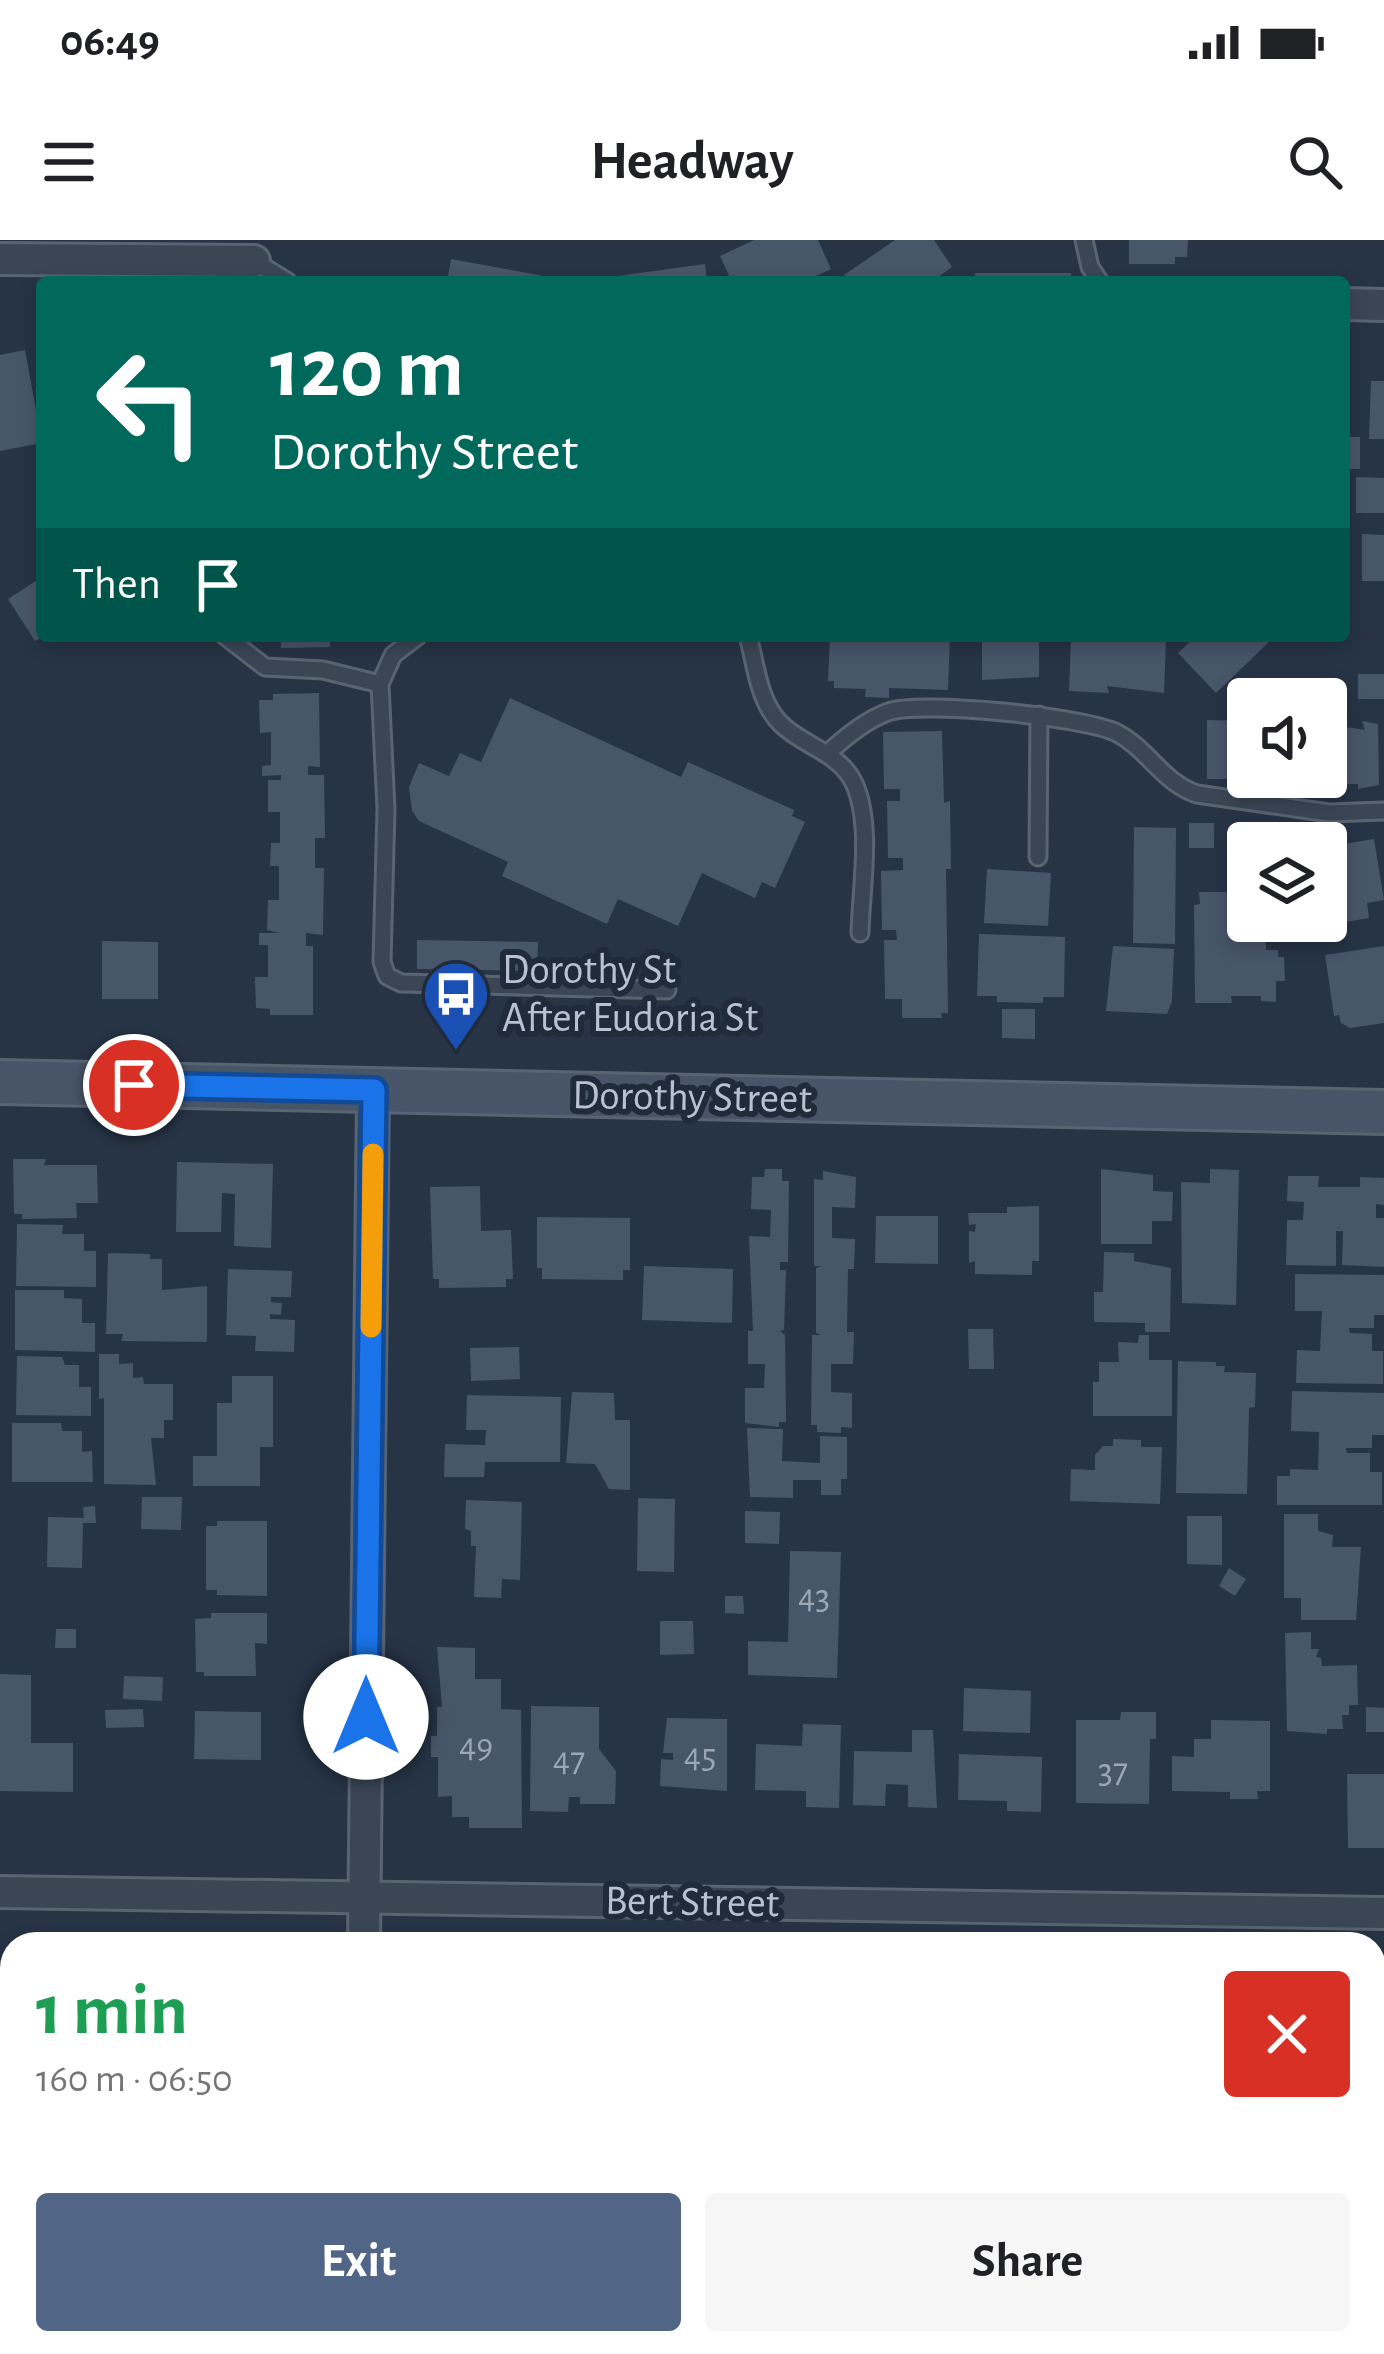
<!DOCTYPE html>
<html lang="en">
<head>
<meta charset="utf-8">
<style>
  :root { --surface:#fff; --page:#f6f6f6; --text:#202124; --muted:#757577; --accent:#516687 }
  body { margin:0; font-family:"Alegreya Sans",sans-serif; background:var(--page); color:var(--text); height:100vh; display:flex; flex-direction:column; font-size:45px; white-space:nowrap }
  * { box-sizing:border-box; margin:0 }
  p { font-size:39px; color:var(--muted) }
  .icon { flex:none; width:66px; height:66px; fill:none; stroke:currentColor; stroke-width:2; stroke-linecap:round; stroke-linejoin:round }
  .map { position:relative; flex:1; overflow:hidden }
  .side { position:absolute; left:0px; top:1692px; width:1386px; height:423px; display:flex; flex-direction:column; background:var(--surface); border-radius:36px 36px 0 0; box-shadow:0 6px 18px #0003 }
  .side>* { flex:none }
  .hud { position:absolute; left:36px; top:36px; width:1314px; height:366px; border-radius:12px; box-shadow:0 6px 18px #0003; background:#00695c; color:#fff; overflow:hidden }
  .tools { position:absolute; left:1227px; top:438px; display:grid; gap:24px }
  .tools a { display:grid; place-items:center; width:120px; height:120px; border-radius:12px; background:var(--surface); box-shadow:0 6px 18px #0003; font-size:60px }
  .pin { position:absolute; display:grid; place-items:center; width:102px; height:102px; color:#fff; margin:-51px; border:6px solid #fff; border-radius:50%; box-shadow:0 3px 12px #0007 }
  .me { position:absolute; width:132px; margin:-66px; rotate:0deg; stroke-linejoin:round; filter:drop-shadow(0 0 9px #0008) }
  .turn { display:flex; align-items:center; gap:42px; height:252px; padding:0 36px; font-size:54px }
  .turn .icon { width:156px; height:156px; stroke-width:2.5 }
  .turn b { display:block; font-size:84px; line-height:102px }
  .then { display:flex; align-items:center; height:114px; padding:0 36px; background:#0003; gap:24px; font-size:45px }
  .round { display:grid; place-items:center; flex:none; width:126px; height:126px; border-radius:12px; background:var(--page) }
  .headline { display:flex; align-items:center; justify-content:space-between; height:204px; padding:0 36px }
  h1 { font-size:72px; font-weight:700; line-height:90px; color:#1e9e55 }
  .primary-button { display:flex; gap:24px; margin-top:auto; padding:24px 36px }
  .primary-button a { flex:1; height:138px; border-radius:12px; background:var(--accent); color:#fff; font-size:48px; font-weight:700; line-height:138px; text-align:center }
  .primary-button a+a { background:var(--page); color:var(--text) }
  .status { display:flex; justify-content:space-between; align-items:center; height:84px; padding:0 60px; background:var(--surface); direction:ltr }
  .status svg { height:33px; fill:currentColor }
  header { display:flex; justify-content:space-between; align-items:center; height:156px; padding:0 36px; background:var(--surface); font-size:54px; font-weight:700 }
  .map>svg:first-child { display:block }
  .building { fill:#48566a }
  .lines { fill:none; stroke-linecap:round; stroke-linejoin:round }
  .service-casing { stroke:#596472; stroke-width:21 }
  .minor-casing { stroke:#596472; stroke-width:36 }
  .secondary-casing { stroke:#596472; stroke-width:48 }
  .service { stroke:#3b4655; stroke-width:15 }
  .minor { stroke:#3b4655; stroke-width:30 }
  .secondary { stroke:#485568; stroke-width:42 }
  .route-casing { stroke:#114b97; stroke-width:30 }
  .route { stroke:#1a73e8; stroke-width:21 }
  .slow { stroke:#f59e0b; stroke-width:21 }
  .labels { text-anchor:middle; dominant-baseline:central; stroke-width:12; stroke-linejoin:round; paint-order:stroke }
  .number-label { font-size:36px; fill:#9da6b5 }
  .poi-label { font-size:42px; fill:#b9c1ce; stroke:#1f2b3b; text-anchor:start }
  .street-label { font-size:42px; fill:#b9c1ce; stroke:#1f2b3b }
</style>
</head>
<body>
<div class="status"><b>06:49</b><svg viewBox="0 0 49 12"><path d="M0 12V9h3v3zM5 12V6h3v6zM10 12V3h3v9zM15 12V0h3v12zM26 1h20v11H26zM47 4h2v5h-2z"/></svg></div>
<header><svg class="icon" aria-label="menu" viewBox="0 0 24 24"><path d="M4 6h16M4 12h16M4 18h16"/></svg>Headway<svg class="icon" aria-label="search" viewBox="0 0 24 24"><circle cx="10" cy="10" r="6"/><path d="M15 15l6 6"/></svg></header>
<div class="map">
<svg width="1384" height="2114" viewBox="0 0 1384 2114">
  <rect width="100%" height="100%" fill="#263446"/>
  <g class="building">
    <path d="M754 0H818L831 29 803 42H732L720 16Z"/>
    <path d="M895 0H934L952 27 931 42H848L844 35Z"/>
    <path d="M1129 0H1188L1187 17H1175V24H1129Z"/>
    <path d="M451 19 566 40V42H447Z"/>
    <path d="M705 24 707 42H596V39Z"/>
    <rect x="975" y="33" width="96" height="9"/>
    <path d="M25 110 42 203 0 211V115Z"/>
    <path d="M1371 141H1384V199H1369Z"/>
    <rect x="1344" y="197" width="16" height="32"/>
    <path d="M1356 237 1384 238V273H1356Z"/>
    <path d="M1362 294 1384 295V341H1362Z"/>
    <path d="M42 337V397L35 401 8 359Z"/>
    <path d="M281 396H330V407L281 408Z"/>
    <path d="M830 396H950L948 450 889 448V458L865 457 866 449 834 448V441H828Z"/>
    <path d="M982 396H1039V437L982 440Z"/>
    <path d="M1196 396H1275L1216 453 1178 413Z"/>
    <path d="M1071 397 1166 400 1164 453 1107 446 1109 453 1069 451Z"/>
    <rect x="1358" y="434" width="26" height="25"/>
    <path d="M319 453 320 527 308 526V535H324L325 598H315V628H324L323 695 306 693V706H313V775H270V769L256 768 255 737H268V705H259V693H279L267 690 268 660H279V626H270L271 603H280V572H268V540H281V535L262 536V526L271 525V492L260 493 259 460H273V454Z"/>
    <path d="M510 458 681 537 688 522 794 570 792 576 805 582 775 648 762 642 755 658 702 633 678 686 618 659 607 684 502 636 508 622 419 581 412 571 409 547 419 523 449 536 460 513 481 522Z"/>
    <path d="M1343 479 1346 487 1365 490 1362 481 1378 484 1379 545 1358 549V544L1301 545V537H1326V480Z"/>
    <path d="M1207 480 1248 481V539H1207Z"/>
    <path d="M942 491 944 563 950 561 951 629H946L948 773H941L942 778H902V759H885L884 700H897L896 690H882L881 631 903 630V618H888L887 561H900V549H884L883 492Z"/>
    <rect x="1189" y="583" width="25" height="25"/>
    <path d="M1134 587 1176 588 1175 704 1133 703Z"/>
    <path d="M1374 599 1384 660 1367 663 1369 678 1323 686 1326 607Z"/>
    <path d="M987 629 1051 633 1048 686 984 683Z"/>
    <path d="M1199 652H1239V662H1248V681H1265L1266 710H1278V717H1284L1285 741H1276V762L1261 761V756H1231L1232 763H1195L1194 665 1200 664Z"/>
    <path d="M979 694 1065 697 1064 757H1043V763L997 762V756H977Z"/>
    <path d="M417 700 538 702 537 731 417 729Z"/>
    <path d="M102 701 158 702V759H102Z"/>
    <path d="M1113 706 1174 709 1172 761 1167 774 1106 771Z"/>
    <path d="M1384 706V783L1350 788 1341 783 1339 775 1334 776 1325 715Z"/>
    <path d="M1002 769H1035V799L1002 798Z"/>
    <path d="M13 919H46L44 925H97L98 963H76L77 978 22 979V974H14Z"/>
    <path d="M177 922 273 924 271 1008 234 1006 235 954 222 953 221 992H176Z"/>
    <path d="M765 929H782V941H789L788 1022H780V1030H786L784 1090 780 1091 785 1095 786 1182H779V1187L745 1183V1148H764L765 1124H748V1091H753L749 996 770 997 771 970 751 969 752 937H764Z"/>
    <path d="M1101 929 1153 935V951L1173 952 1172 981H1152V1004H1101Z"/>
    <path d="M1210 929 1239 930 1236 1065 1182 1063 1181 942 1210 943Z"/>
    <path d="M823 931 856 937 855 968 832 967V998L855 999 854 1029H848L847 1092H854L853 1124H831V1152L852 1153V1188L841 1187V1193L817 1192V1185H811L812 1095H821L816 1093V1028L822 1026H814V939L823 940Z"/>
    <path d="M1288 936H1319L1318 947H1360V937L1384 938V965L1376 964V978H1384V1027L1342 1025 1343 991H1336V1026L1286 1025 1287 980H1303L1304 962 1287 961Z"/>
    <path d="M480 946 481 991 511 990 513 1039H506V1047L439 1048V1039H433L430 947Z"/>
    <path d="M1039 966V1021H1032V1035L975 1034V1021L969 1023V991L975 992 976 984 969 985 968 973H1007V967Z"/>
    <path d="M876 976H938V1024L875 1023Z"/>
    <path d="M537 977 630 978V1030H623V1040L542 1039V1028H537Z"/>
    <path d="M17 984 63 985 62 994H84V1011H96V1047L16 1046Z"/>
    <path d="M1104 1012 1134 1013V1021L1171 1028 1170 1092H1145V1083L1094 1082V1052H1103Z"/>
    <path d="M108 1013 150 1014V1019H162V1050L207 1046V1102L121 1101 123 1094H106Z"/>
    <path d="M644 1026 733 1029 732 1083 642 1080Z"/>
    <path d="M228 1029 292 1031 291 1057H271V1062L282 1063 281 1075 270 1074V1079L295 1080 294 1112 255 1111 256 1096 226 1095Z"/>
    <path d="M1295 1034 1384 1035V1075H1374V1088H1349L1350 1093 1372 1094V1111H1383V1144L1296 1143 1297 1110 1320 1111 1322 1071H1295Z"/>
    <path d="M15 1050H64V1058L82 1059V1083H95V1112L15 1110Z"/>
    <path d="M968 1089H993L994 1129H969Z"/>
    <path d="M1139 1095H1149V1120H1172V1176H1093V1142H1099V1122H1119L1118 1102 1138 1103Z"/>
    <path d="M519 1107 520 1139 471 1141 470 1108Z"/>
    <path d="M99 1114H119V1124L133 1123V1138L143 1137 144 1144H173V1180H164V1198H151L156 1245 104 1244V1158L99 1159Z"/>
    <path d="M17 1116 62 1117 65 1125H79V1147H91V1176L16 1175Z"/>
    <path d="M1178 1121 1216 1122V1126H1225L1224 1132 1256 1133 1255 1167 1249 1168 1247 1254 1176 1253Z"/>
    <path d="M232 1136H273V1207H260V1246H193V1216H217V1163H232Z"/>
    <path d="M1292 1151 1384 1153V1195H1372V1208H1346L1347 1213H1370V1232H1382V1265H1277V1236H1290V1229L1318 1230 1319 1192 1291 1191Z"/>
    <path d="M572 1152 614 1153 615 1180H630V1250L609 1249 595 1224 566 1223Z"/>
    <path d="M467 1155 561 1157 560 1222H485L484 1237H444L445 1204 485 1205 486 1190H466Z"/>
    <path d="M12 1183H61L62 1191H82V1212L92 1211 93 1242H12Z"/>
    <path d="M747 1188 783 1189 782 1221 820 1223V1196L847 1197V1239H841V1255H821V1240H793V1258L750 1257Z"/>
    <path d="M1113 1199 1141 1200V1207H1162L1160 1264 1070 1261 1071 1229 1095 1230V1215L1103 1206H1113Z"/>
    <path d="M142 1257H182L181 1290 141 1289Z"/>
    <path d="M638 1258 675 1259 674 1332 637 1331Z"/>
    <path d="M466 1260 522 1262 520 1340 502 1339 501 1358 474 1357 476 1306H471V1291L465 1289Z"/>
    <path d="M95 1266 96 1283H83L82 1328 47 1327 48 1277 84 1278 83 1267Z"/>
    <path d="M745 1271 780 1272 779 1304 745 1303Z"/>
    <path d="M1284 1274H1318V1291L1333 1295 1332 1307H1361L1356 1380H1301V1358H1284Z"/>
    <path d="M1187 1276H1222V1325L1187 1324Z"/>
    <path d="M217 1281H267V1356L217 1355V1350H206V1286H217Z"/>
    <path d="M790 1311 841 1312 837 1438 748 1435V1401L788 1402Z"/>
    <path d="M1229 1328 1246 1339 1235 1356 1219 1346Z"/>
    <path d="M725 1356H743L744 1374 725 1373Z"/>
    <path d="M211 1373H267V1404L255 1403 256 1436H204V1432H196L195 1379 211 1378Z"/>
    <path d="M660 1381H693L694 1414 660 1415Z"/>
    <path d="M56 1389H76V1408H55Z"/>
    <path d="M1311 1392V1409H1319L1316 1417 1321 1418 1322 1426 1357 1425 1358 1465H1349V1475H1342L1343 1489H1327V1494L1287 1491 1285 1393Z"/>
    <path d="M437 1407 475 1408V1439H501V1469L521 1470 522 1588H469V1577H452V1556L438 1557V1517H431V1496H437V1467H442Z"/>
    <path d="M0 1434 31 1435V1503H73V1552L0 1551Z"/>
    <path d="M124 1436 163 1437 162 1461 123 1459Z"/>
    <path d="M964 1448 1031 1451 1030 1493 963 1491Z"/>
    <path d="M531 1466 599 1467V1509L616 1531 615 1564H580V1557H569L568 1572 530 1571Z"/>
    <path d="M1366 1467 1384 1468V1492H1366Z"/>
    <path d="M143 1469 144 1487 106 1488 105 1470Z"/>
    <path d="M195 1471 261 1472V1520L194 1519Z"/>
    <path d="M1121 1472H1156V1499H1150L1149 1564 1076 1563V1480H1120Z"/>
    <path d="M667 1478 727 1479V1551L660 1546 661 1519 673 1520V1513H663Z"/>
    <path d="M1211 1480 1270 1481V1551H1257L1258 1559H1230V1552L1172 1551V1516L1194 1517V1499H1211Z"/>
    <path d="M803 1484 841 1485 839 1568 806 1567V1551L755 1550 756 1504 802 1506Z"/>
    <path d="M912 1490H933L937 1568 908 1567V1545L886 1544 885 1566 853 1565 854 1511 912 1512Z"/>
    <path d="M959 1514 1042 1517 1041 1572 1007 1571V1561L958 1560Z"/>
    <path d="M1347 1534H1384V1608H1348Z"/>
    <rect x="25" y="2103" width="52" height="11"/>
    <path d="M200 2103H288V2108H282L283 2114H200Z"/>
    <path d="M415 2103H510L511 2114H415Z"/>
    <path d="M546 2103H621V2114H539V2105Z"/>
    <path d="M643 2103H726V2114H642Z"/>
    <rect x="742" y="2103" width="81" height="11"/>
    <path d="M1164 2103H1242L1241 2112 1164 2114Z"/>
    <rect x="1273" y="2103" width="34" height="11"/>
  </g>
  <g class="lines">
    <g class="service-casing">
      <g id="service">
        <path d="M1084 0 1090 27 1100 42"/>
        <path d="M254 21 288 42"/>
        <path d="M225 396 265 427 323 430 380 444"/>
        <path d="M418 396 393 415 380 444 386 569 382 722 387 736 401 743 667 750"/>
        <path d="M748 396C756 425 758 461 781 484 803 506 839 512 854 543 873 585 861 648 860 693"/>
        <path d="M827 514C844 498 866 480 888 472 920 460 1086 477 1117 493 1148 509 1163 543 1197 554L1329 573 1384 571"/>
        <path d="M1038 617 1039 475"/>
      </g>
    </g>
    <g class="minor-casing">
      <g id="minor">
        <path d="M0 19 254 21"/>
        <path d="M1344 64 1384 65"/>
        <path d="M0 1652 1384 1673"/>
        <path d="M364 1704 373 850"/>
        <path d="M354 2114 355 2103"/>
      </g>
    </g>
    <g class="secondary-casing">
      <path id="secondary" d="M0 842 1384 872"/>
    </g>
    <use href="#service" class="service"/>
    <use href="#minor" class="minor"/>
    <use href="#secondary" class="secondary"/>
  </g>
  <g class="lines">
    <g class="route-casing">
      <path id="route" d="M134 845 374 850 366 1477"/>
    </g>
    <use href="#route" class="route"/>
    <path class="slow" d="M371 1087 373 914"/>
  </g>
  <defs>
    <g id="bus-pin" transform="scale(3.45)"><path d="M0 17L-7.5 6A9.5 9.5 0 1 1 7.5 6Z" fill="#1a4fb4" stroke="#1f2b3b"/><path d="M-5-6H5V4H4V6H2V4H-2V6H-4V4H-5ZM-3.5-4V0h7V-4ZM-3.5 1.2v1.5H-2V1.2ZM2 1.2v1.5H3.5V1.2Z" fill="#fff"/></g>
  </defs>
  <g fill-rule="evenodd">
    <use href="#bus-pin" x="456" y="754"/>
  </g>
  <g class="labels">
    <g class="number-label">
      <text x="814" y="1357">43</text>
      <text x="476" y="1506">49</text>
      <text x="700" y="1516">45</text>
      <text x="569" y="1520">47</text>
      <text x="1113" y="1531">37</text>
    </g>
    <g class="poi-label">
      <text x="502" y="730">Dorothy St<tspan x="502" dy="48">After Eudoria St</tspan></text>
    </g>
    <g class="street-label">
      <text transform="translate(692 857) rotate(1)">Dorothy Street</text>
      <text transform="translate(692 1662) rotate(1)">Bert Street</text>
    </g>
  </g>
</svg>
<div class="tools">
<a><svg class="icon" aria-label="sound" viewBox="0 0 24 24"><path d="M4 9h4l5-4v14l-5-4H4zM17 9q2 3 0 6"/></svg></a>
<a><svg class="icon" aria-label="layers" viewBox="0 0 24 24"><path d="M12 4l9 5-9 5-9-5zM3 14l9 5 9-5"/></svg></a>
</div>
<div class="pin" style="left:134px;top:845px;background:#d93025"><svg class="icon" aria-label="arrive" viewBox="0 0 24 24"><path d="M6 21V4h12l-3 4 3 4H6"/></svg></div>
<svg class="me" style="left:366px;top:1477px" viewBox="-20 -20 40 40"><circle r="19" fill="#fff"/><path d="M0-13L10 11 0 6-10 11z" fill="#1a73e8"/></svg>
<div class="hud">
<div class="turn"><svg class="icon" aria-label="left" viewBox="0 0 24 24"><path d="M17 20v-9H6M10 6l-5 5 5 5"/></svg><div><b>120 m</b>Dorothy Street</div></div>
<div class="then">Then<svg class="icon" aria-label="arrive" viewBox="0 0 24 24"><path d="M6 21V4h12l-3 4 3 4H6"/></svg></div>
</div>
<section class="side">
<div class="headline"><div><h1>1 min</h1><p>160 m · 06:50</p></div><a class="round" style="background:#d93025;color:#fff"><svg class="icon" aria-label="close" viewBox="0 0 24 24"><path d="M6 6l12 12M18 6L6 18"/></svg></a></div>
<div class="primary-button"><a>Exit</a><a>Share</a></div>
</section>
</div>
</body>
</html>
